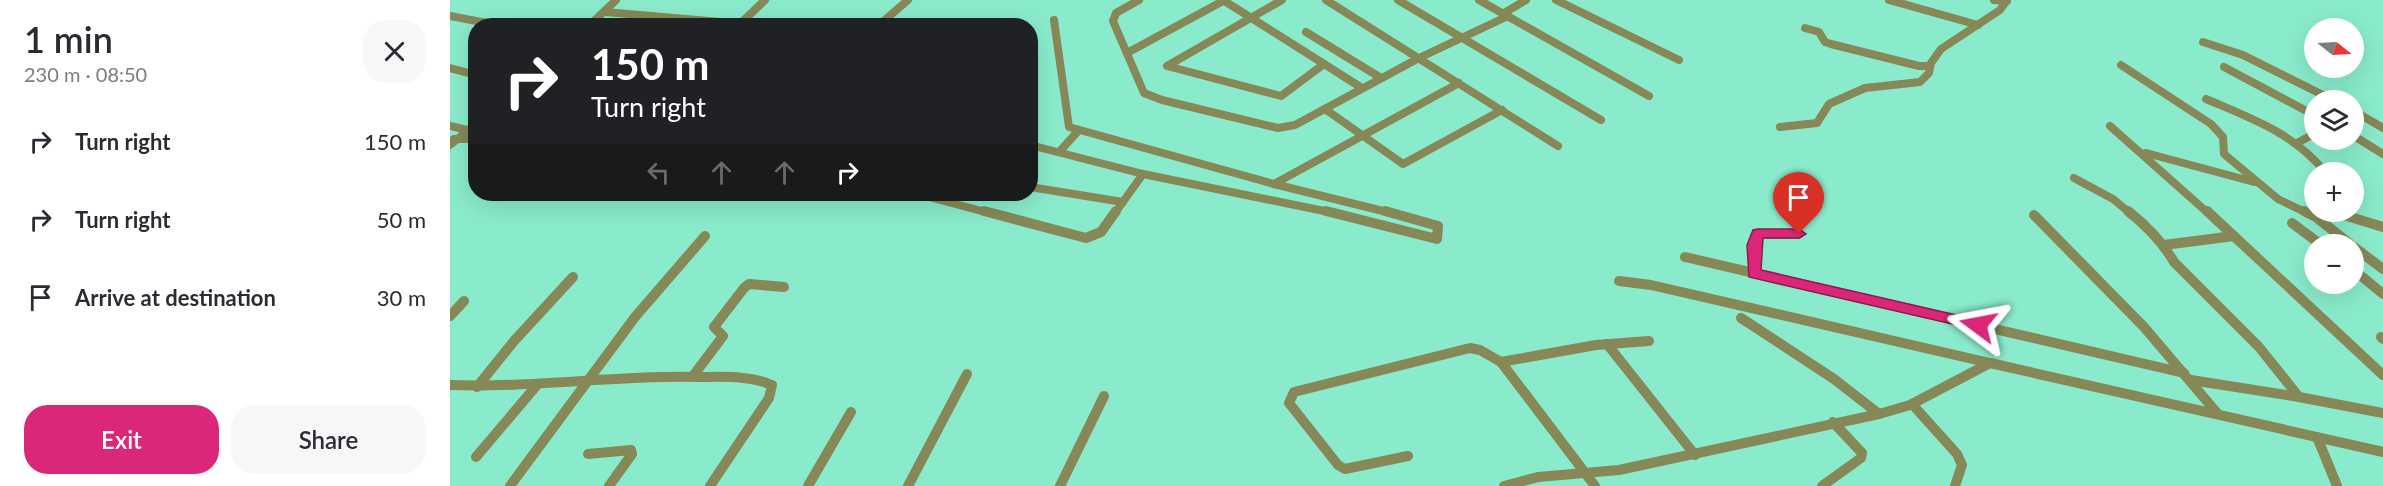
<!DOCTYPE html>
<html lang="en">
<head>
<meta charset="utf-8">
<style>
  :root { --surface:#fff; --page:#f7f7f7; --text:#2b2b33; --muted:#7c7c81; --accent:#db2777 }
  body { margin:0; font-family:Lato,sans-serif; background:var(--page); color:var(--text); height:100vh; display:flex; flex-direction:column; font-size:22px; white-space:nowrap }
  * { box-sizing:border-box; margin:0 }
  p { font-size:20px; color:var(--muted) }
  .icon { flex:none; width:33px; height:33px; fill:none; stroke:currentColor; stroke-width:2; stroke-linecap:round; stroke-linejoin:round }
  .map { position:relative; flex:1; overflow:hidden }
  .panel { display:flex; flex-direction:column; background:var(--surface); width:450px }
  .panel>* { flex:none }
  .banner { position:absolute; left:18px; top:18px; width:570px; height:183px; border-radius:24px; box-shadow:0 6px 24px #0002; background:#202124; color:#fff; overflow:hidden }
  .needle { width:39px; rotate:108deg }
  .buttons { position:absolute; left:1854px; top:18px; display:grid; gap:12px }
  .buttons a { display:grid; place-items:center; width:60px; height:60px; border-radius:50%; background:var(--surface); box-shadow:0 6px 24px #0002; font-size:30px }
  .pin { position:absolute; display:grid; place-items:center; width:51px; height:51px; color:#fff; margin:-62px -26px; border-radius:50% 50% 50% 0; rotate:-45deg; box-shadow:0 0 6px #0007 }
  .pin .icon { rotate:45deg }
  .me { position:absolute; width:66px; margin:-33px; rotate:283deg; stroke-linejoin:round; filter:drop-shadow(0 0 4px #0008) }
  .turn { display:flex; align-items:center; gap:21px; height:126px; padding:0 24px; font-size:27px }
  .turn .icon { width:78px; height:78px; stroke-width:2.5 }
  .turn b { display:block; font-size:42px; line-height:51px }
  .lanes { display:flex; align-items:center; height:57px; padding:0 24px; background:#0003; justify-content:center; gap:30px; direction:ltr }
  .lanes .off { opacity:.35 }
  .round { display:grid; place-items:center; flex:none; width:63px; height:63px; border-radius:24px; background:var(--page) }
  .head { display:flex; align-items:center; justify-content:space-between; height:102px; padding:0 24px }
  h1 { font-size:36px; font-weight:600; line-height:45px }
  .primary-button { display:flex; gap:12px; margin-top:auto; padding:12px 24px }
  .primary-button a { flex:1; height:69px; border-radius:24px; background:var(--accent); color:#fff; font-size:24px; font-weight:600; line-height:69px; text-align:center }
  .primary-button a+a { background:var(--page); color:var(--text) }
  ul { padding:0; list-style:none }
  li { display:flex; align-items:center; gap:18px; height:78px; padding:0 24px }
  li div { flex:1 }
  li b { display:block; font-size:22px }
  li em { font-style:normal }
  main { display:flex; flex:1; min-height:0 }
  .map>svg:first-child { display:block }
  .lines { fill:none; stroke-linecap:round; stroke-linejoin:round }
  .minor-far1 { stroke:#868858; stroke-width:8 }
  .minor { stroke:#868858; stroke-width:10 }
  .route { fill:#db2777; stroke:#8e194d; stroke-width:1.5 }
</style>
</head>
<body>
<main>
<section class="panel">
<div class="head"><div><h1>1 min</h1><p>230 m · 08:50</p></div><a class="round"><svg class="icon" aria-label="close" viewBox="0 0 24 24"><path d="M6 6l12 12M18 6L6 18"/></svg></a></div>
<ul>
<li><svg class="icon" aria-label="right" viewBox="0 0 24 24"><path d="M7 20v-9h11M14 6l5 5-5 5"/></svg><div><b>Turn right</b></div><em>150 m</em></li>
<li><svg class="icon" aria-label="right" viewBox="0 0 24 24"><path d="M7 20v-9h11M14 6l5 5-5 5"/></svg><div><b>Turn right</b></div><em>50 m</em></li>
<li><svg class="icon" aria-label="arrive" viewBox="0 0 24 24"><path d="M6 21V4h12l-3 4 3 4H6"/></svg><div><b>Arrive at destination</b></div><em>30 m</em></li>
</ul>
<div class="primary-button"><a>Exit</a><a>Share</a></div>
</section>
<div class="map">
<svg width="1933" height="486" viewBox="0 0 1933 486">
  <rect width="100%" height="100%" fill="#8aebcc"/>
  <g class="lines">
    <g class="minor-far1">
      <path d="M689 0 666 13 663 21 694 93 712 100 828 128 845 125 969 58 1058 16"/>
      <path d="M773 0 912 88"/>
      <path d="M832 0 717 66 831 96 874 64"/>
      <path d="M876 0 1108 146"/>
      <path d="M948 0 1151 120"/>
      <path d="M1029 0 1199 96"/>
      <path d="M1106 0 1229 60"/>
      <path d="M1439 0 1528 25"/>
      <path d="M1544 0 1557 1"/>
      <path d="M155 12 316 26"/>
      <path d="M1054 13 1076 0"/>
      <path d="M0 16 52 26"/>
      <path d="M604 20 619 127 824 184 941 213"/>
      <path d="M291 23 315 0"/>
      <path d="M139 26 166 0"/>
      <path d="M428 26 458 0"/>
      <path d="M1355 28 1369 32 1375 42 1381 44 1469 66H1480"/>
      <path d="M856 32 931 78"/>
      <path d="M1753 42 1793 55 1883 100"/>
      <path d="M677 53 773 1"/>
      <path d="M1671 65 1761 124 1773 137 1774 154 1828 199 1857 213"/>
      <path d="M1774 67 1864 115"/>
      <path d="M0 68 26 75"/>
      <path d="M1756 99C1800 118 1844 133 1875 172"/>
      <path d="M875 109 953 164 1052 110"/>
      <path d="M1904 111 1933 128"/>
      <path d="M0 126 17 130"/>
      <path d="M1660 126 1758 213"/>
      <path d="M1330 127 1367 123 1379 104 1415 88 1470 82 1479 73 1481 63 1491 49 1550 10 1557 0"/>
      <path d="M1904 136 1933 154"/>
      <path d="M4 139H26"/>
      <path d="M1847 143 1864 134"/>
      <path d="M0 145 26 124"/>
      <path d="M580 145 693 174 884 213"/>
      <path d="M610 151 629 130"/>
      <path d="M1696 153 1804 182"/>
      <path d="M1624 178 1663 199 1680 213"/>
      <path d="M824 184 1009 83"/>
      <path d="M580 187 673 202"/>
      <path d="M468 194 539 213"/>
      <path d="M1884 212 1886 213"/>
      <path d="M665 213 693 174"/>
    </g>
    <g class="minor">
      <path d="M534 211 636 238 651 232 666 211"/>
      <path d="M876 211 987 239 988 226 935 211"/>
      <path d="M1678 211C1697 226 1712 241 1724 262L1809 347 1849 397 1741 380"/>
      <path d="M1757 211 1933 375"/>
      <path d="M1854 211 1866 217 1900 244"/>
      <path d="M1884 212 1933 227"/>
      <path d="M1584 215 1694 327 1767 413"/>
      <path d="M1842 223 1870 244"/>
      <path d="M1714 245 1784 236"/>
      <path d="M1904 247 1933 269"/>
      <path d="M1235 257 1734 373"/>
      <path d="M1904 270 1933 294"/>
      <path d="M1304 273V245L1308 234H1349"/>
      <path d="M1169 281 1201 285 1540 363"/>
      <path d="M0 316 14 301"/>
      <path d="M1291 318 1384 379 1429 414"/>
      <path d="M1931 337 1933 339"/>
      <path d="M1157 344 1245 455"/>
      <path d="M1051 362 1146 345 1199 341"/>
      <path d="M243 376 273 336 264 327 294 288 299 284 334 287"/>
      <path d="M0 385C83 388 166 375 249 377 273 377 299 375 322 385L319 398 260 486"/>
      <path d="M27 387 64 341 123 277"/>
      <path d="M1849 397 1933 413"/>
      <path d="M1462 404 1507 454 1512 465 1505 486"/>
      <path d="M1867 437 1887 486"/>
      <path d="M138 454 181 450 182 454 159 486"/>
      <path d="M958 456 895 469 888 465 839 403 844 392 1020 348 1030 350 1051 362 1145 486"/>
      <path d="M26 457 87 385"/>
      <path d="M60 486 185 317 255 236"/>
      <path d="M358 486 401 412"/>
      <path d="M458 486 517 374"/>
      <path d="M610 486 654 396"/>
      <path d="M1054 486 1088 477 1169 470 1429 414 1460 405 1540 363 1933 452"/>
      <path d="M1372 486 1411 458 1412 453 1383 422"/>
    </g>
  </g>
  <path class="route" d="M1308 229H1349L1356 234 1349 238H1313L1311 270 1528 320 1535 325 1528 330 1299 277 1297 245 1303 230Z"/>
</svg>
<div class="buttons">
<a><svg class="needle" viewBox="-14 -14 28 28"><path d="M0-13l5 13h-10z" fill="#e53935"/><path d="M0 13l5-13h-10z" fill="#7c7c81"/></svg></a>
<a><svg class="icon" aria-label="layers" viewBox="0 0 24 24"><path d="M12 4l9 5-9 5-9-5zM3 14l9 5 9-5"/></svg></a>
<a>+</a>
<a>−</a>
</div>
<div class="pin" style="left:1349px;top:234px;background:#d93025"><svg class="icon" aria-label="arrive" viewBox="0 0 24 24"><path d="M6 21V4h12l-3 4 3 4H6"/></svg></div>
<svg class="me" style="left:1528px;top:325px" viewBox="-20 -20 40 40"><path d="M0-17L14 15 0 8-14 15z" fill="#db2777" stroke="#fff" stroke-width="4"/></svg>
<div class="banner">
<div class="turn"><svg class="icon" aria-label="right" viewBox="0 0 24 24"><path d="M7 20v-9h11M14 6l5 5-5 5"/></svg><div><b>150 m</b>Turn right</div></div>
<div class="lanes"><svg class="icon off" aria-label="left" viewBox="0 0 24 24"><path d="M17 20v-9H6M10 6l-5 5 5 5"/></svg><svg class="icon off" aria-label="ahead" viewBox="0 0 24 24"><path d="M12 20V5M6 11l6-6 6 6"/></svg><svg class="icon off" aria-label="ahead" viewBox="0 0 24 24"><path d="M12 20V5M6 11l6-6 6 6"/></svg><svg class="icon" aria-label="right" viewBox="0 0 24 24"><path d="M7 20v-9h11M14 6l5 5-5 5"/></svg></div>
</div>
</div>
</main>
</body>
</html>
